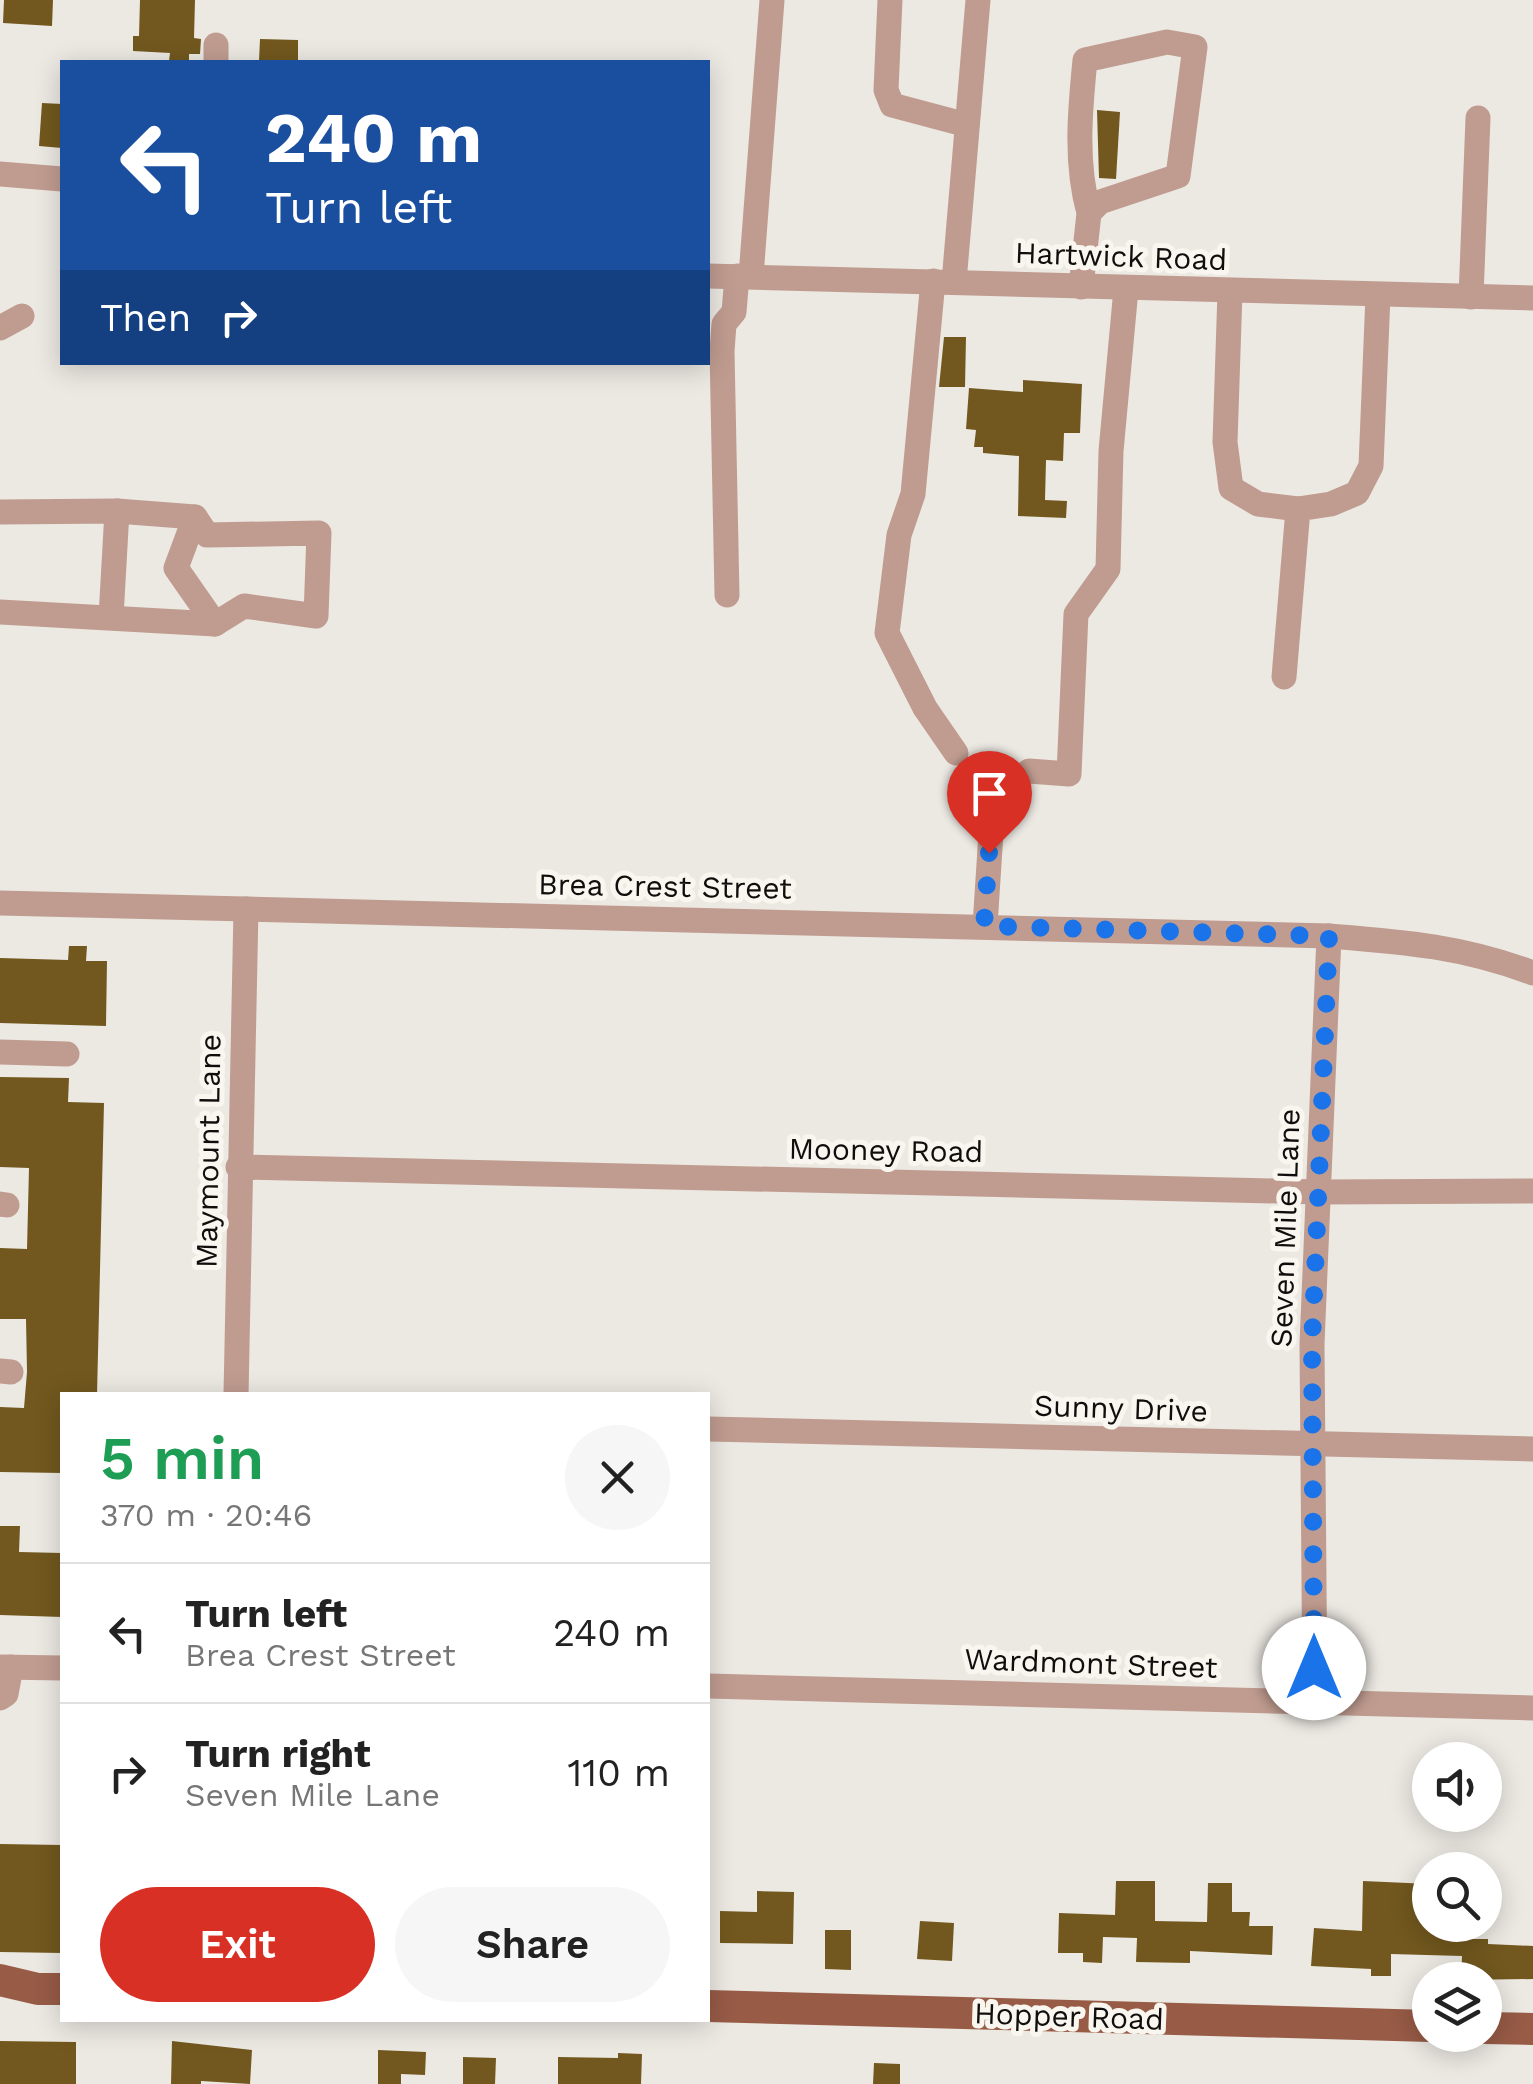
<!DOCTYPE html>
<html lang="en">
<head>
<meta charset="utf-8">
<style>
  :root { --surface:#fff; --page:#f6f6f6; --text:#222; --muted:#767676; --line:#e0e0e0; --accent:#d93025 }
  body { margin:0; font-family:"Work Sans",sans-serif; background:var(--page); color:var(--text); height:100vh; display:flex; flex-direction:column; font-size:38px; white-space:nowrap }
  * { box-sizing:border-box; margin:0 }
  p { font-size:32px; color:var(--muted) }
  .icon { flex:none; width:55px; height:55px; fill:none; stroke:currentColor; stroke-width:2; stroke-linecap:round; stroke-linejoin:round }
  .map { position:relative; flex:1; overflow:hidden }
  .drawer { position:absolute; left:60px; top:1392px; width:650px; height:630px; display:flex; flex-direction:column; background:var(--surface); border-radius:0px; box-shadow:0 5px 25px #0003 }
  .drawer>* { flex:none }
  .top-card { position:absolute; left:60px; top:60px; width:650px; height:305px; border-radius:0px; box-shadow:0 5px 25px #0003; background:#1a4fa0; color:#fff; overflow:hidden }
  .fabs { position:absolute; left:1412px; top:1742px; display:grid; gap:20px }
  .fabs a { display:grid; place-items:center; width:90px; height:90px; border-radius:50%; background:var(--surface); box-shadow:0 5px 25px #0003; font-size:50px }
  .pin { position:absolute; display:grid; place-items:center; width:85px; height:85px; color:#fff; margin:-102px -42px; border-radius:50% 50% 50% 0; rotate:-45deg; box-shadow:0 0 10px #0007 }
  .pin .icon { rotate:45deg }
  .me { position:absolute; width:110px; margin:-55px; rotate:0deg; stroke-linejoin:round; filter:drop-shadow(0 0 8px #0008) }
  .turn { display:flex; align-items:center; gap:35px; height:210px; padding:0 40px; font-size:45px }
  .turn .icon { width:130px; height:130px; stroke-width:2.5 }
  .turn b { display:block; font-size:70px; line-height:85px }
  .then { display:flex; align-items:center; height:95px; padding:0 40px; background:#0003; gap:20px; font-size:38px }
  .round { display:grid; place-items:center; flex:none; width:105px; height:105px; border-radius:52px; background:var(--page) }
  .headline { display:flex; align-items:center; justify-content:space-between; height:170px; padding:0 40px }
  h1 { font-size:60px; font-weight:600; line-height:75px; color:#1e9e55 }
  .action { display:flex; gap:20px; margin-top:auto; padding:20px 40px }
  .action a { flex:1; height:115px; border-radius:60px; background:var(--accent); color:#fff; font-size:40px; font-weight:600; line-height:115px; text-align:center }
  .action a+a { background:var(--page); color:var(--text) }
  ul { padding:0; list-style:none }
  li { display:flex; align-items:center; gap:30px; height:140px; padding:0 40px; border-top:2px solid var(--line) }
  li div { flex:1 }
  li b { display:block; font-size:38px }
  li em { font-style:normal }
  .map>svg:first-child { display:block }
  .building { fill:#72581e }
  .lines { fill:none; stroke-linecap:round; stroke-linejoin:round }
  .minor { stroke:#c09c90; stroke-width:25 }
  .major { stroke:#975b46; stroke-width:32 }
  .route { stroke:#1a73e8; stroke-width:18; stroke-dasharray:0 32.4 }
  .labels { text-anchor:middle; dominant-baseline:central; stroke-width:10; stroke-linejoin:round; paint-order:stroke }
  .street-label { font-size:30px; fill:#0f0e0c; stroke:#f9f6f0 }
</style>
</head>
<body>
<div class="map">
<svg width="1533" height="2084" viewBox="0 0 1533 2084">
  <rect width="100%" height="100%" fill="#ece9e3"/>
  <g class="building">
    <path d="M4 0H53L52 26 3 23Z"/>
    <path d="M140 0H195L194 38 201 39 200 54H189V61H169L170 53 133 51V36H139Z"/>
    <path d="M260 39 298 40V61H259Z"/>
    <path d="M42 103 62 104V148L39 146Z"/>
    <path d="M1097 110 1120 112 1116 179 1099 178Z"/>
    <path d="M944 337H966L965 387H939Z"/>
    <path d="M1023 380 1082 384 1080 433H1064L1063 461 1046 460 1045 500 1067 501 1066 518 1018 516 1019 456 983 453V447H974L976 430 966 429 969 388 1023 392Z"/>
    <path d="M69 946H87L86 961H107L106 1026 0 1023V958L68 960Z"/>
    <path d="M0 1077 69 1078 68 1102 104 1103 97 1395H62V1473L0 1472V1407L24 1408 27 1372 26 1319H0V1248L27 1249 29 1168 0 1167Z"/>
    <path d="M0 1526H20L19 1552 62 1553V1617L0 1615Z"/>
    <path d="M0 1844 62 1845V1953L0 1952Z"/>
    <path d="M1116 1881H1155V1921L1207 1922 1208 1883H1232V1912H1250L1249 1926H1273L1272 1955 1190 1951V1963L1136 1962 1137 1938 1103 1937 1102 1963 1083 1962V1953H1058L1059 1913 1115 1915Z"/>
    <path d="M1363 1881 1430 1884V1925H1453V1939H1488V1944L1533 1946V1979L1461 1980 1462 1956 1391 1954V1976H1371V1969L1311 1966 1314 1928 1362 1931Z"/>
    <path d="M757 1891 794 1892 793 1944 720 1943V1911L757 1912Z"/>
    <path d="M920 1921 954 1923 952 1961 917 1959Z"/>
    <path d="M825 1930H851V1970L825 1969Z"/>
    <path d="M0 2041 76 2042V2084H0Z"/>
    <path d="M172 2041 252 2050 250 2084 201 2081V2084H171Z"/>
    <path d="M378 2050 426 2052 425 2075 401 2074V2084H378Z"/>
    <path d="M618 2053 642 2054 641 2084H558V2057L618 2058Z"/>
    <path d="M463 2057 496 2058 495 2084H463Z"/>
    <path d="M874 2063 900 2064V2084H873Z"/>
  </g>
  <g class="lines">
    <g class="minor">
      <path d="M890 0 886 90 892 105 967 125"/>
      <path d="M216 45V62"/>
      <path d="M0 174 62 179"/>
      <path d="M708 276 1533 298"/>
      <path d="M751 276 772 0"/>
      <path d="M933 281 913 494 899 535 887 633 925 708 956 753"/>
      <path d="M954 282 978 0"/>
      <path d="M1081 287 1089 213 1100 202 1178 176 1195 47 1167 42 1085 60C1080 110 1075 163 1089 213"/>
      <path d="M1230 292 1225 442 1231 488 1258 504 1298 509"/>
      <path d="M1471 297 1478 118"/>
      <path d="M0 328 22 316"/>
      <path d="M0 512 117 511 195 517 207 535 319 533 316 616 244 606 215 624 0 612"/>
      <path d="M195 517 176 568 215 624"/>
      <path d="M727 595 722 351 724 324 734 312 737 276"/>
      <path d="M111 617 117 511"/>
      <path d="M1284 677 1298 509 1331 504 1357 493 1371 466 1378 295"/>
      <path d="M1029 771 1069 774 1076 614 1108 569 1111 451 1126 289"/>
      <path d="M0 903 1329 936C1404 942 1461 946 1533 973"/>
      <path d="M985 926 992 817"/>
      <path d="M0 1052 67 1054"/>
      <path d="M238 1167 1320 1192 1533 1191"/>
      <path d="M0 1204 7 1205"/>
      <path d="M0 1371 11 1372"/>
      <path d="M236 1395 246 909"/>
      <path d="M708 1429 1533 1449"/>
      <path d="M0 1667 62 1668"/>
      <path d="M708 1686 1533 1708"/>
      <path d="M0 1698 6 1694 11 1667"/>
      <path d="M1315 1702 1312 1344 1329 936"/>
    </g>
    <g class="major">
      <path d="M0 1980 38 1989H62"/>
      <path d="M708 2006 1430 2026"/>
      <path d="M1485 2028 1533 2029"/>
    </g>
  </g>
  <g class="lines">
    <path class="route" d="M989 853 984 926 1329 936 1312 1344 1314 1668"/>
  </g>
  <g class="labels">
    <g class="street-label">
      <text transform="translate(1121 256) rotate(2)">Hartwick Road</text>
      <text transform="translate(665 886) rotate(1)">Brea Crest Street</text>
      <text transform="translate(886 1150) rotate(1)">Mooney Road</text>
      <text transform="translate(208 1151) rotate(-89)">Maymount Lane</text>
      <text transform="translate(1285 1228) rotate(-88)">Seven Mile Lane</text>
      <text transform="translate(1121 1408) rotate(2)">Sunny Drive</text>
      <text transform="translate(1091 1663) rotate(2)">Wardmont Street</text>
      <text transform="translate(1069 2016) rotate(2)">Hopper Road</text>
    </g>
  </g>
</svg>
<div class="fabs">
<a><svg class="icon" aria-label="sound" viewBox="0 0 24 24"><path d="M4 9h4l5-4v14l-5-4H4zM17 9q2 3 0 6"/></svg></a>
<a><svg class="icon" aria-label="search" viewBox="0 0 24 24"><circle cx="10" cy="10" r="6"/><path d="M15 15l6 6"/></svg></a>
<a><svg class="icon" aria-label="layers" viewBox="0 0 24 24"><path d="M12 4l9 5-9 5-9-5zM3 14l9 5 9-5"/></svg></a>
</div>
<div class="pin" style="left:989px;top:853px;background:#d93025"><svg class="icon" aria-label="arrive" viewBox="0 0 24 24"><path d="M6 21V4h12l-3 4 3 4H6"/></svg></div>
<svg class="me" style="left:1314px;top:1668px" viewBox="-20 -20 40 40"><circle r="19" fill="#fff"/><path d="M0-13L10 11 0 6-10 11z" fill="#1a73e8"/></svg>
<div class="top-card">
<div class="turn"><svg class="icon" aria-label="left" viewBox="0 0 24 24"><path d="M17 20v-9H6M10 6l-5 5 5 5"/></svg><div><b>240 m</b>Turn left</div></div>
<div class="then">Then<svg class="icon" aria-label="right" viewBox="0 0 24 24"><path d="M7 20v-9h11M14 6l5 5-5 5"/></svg></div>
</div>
<section class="drawer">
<div class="headline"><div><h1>5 min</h1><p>370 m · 20:46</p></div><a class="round"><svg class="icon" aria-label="close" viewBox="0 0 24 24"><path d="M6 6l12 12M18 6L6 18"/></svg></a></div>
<ul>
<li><svg class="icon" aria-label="left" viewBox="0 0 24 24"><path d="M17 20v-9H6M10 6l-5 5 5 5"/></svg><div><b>Turn left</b><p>Brea Crest Street</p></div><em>240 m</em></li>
<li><svg class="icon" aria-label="right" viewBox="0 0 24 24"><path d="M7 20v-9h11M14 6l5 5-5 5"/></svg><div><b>Turn right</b><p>Seven Mile Lane</p></div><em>110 m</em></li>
</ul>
<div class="action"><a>Exit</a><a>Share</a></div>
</section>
</div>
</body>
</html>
